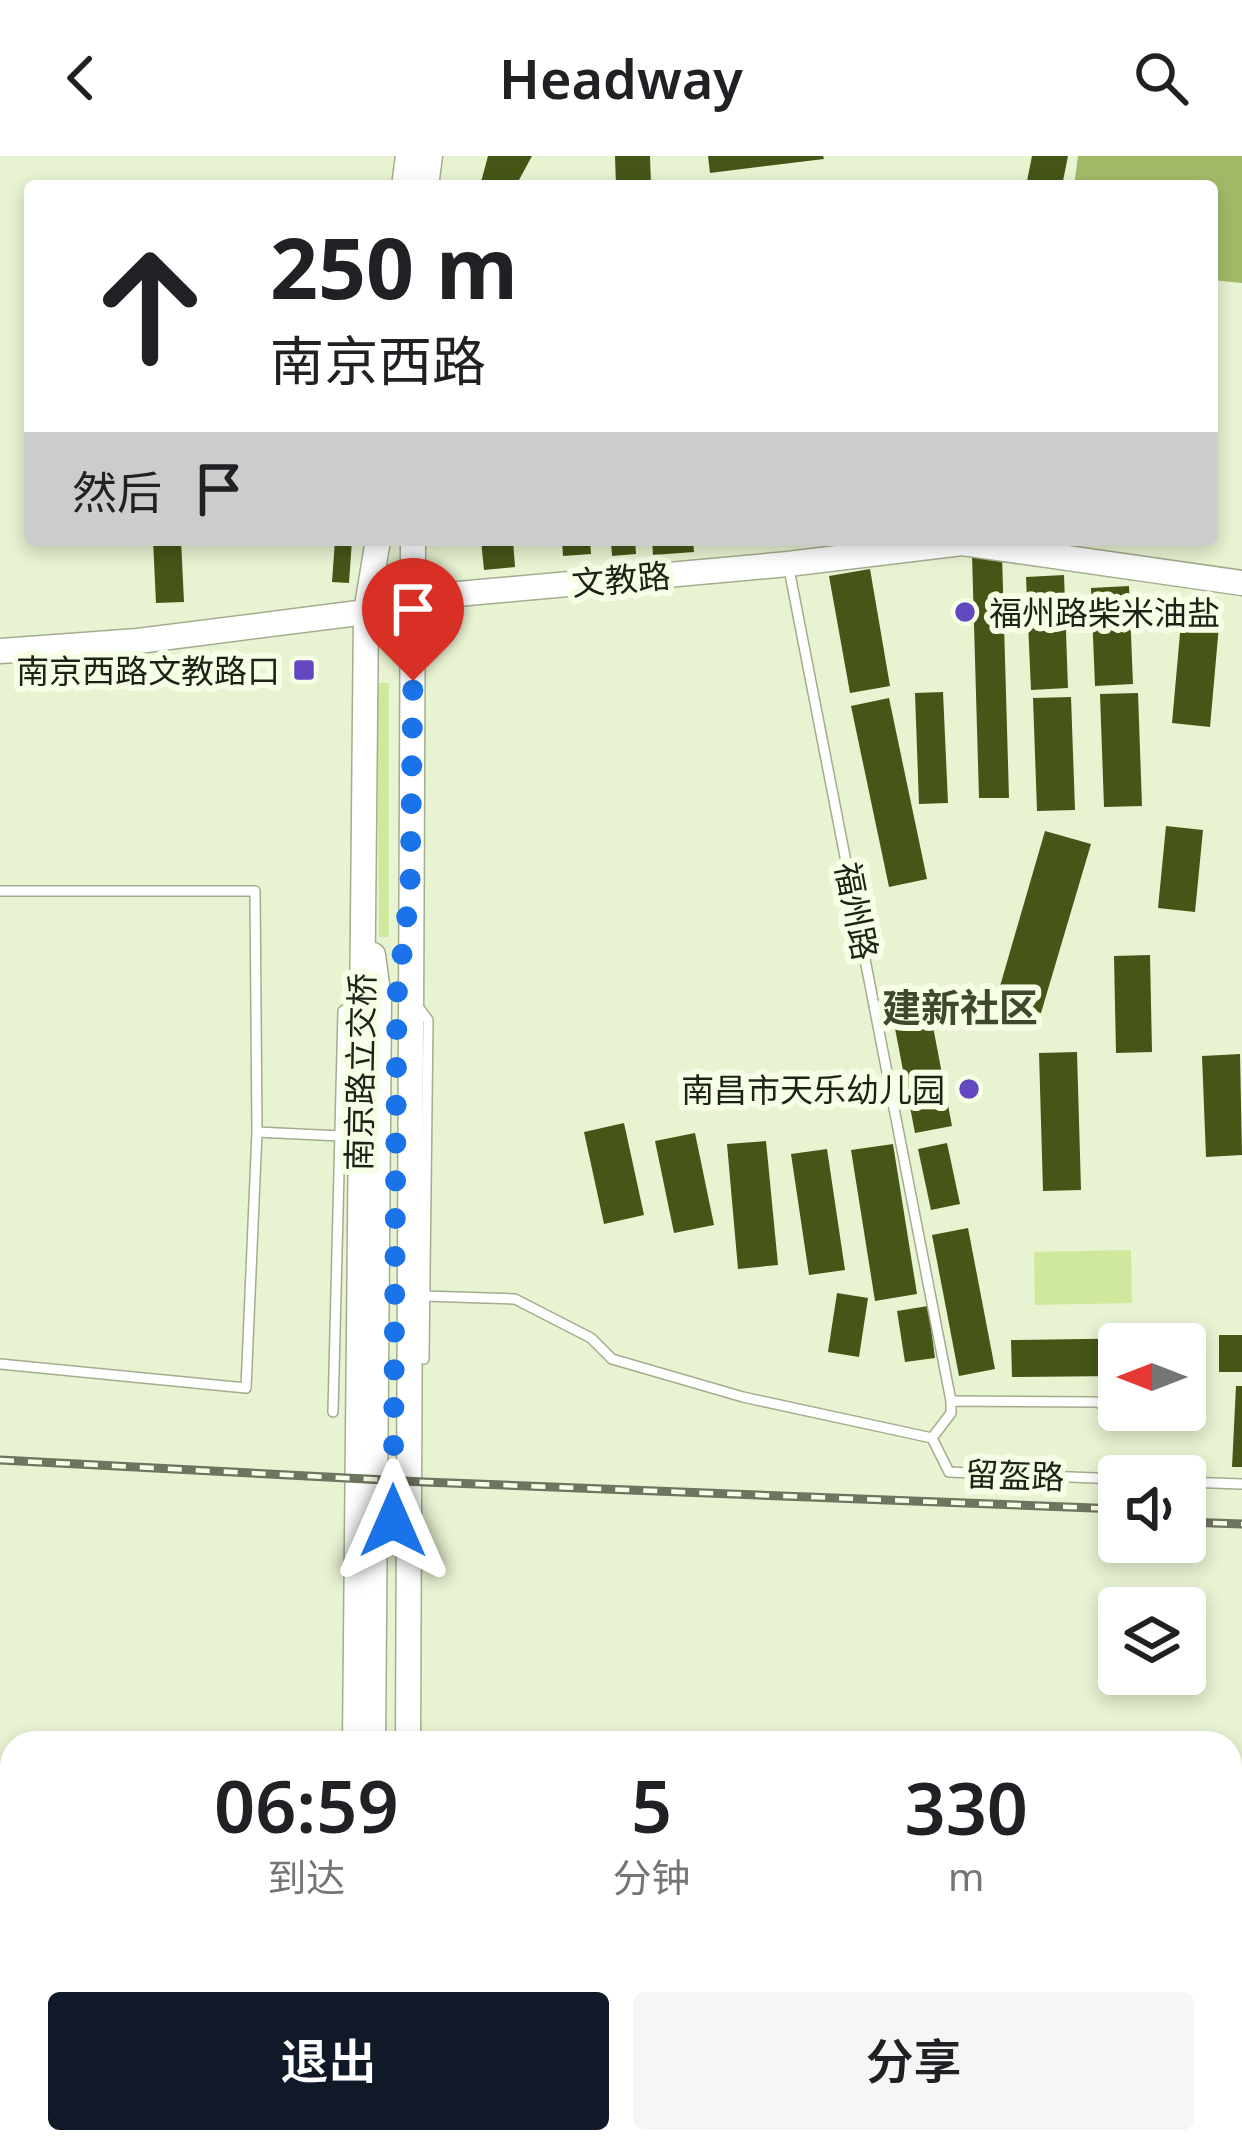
<!DOCTYPE html>
<html lang="zh">
<head>
<meta charset="utf-8">
<style>
  :root { --surface:#fff; --page:#f6f6f6; --text:#202124; --muted:#757577; --accent:#111827 }
  body { margin:0; font-family:"Noto Sans","Noto Sans SC",sans-serif; background:var(--page); color:var(--text); height:100vh; display:flex; flex-direction:column; font-size:45px; white-space:nowrap }
  * { box-sizing:border-box; margin:0 }
  p { font-size:39px; color:var(--muted) }
  .icon { flex:none; width:66px; height:66px; fill:none; stroke:currentColor; stroke-width:2; stroke-linecap:round; stroke-linejoin:round }
  .map { position:relative; flex:1; overflow:hidden }
  .panel { position:absolute; left:0px; top:1575px; width:1242px; height:423px; display:flex; flex-direction:column; background:var(--surface); border-radius:36px 36px 0 0; box-shadow:0 6px 18px #0003 }
  .panel>* { flex:none }
  .hud { position:absolute; left:24px; top:24px; width:1194px; height:366px; border-radius:12px; box-shadow:0 6px 18px #0003; background:#fff; color:var(--text); overflow:hidden }
  .needle { width:78px; rotate:270deg }
  .controls { position:absolute; left:1098px; top:1167px; display:grid; gap:24px }
  .controls a { display:grid; place-items:center; width:108px; height:108px; border-radius:12px; background:var(--surface); box-shadow:0 6px 18px #0003; font-size:60px }
  .pin { position:absolute; display:grid; place-items:center; width:102px; height:102px; color:#fff; margin:-123px -51px; border-radius:50% 50% 50% 0; rotate:-45deg; box-shadow:0 0 12px #0007 }
  .pin .icon { rotate:45deg }
  .me { position:absolute; width:132px; margin:-66px; rotate:0deg; stroke-linejoin:round; filter:drop-shadow(0 0 9px #0008) }
  .turn { display:flex; align-items:center; gap:42px; height:252px; padding:0 48px; font-size:54px }
  .turn .icon { width:156px; height:156px; stroke-width:2.5 }
  .turn b { display:block; font-size:84px; line-height:102px }
  .then { display:flex; align-items:center; height:114px; padding:0 48px; background:#0003; gap:24px; font-size:45px }
  .eta { display:flex; justify-content:space-evenly; align-items:center; height:204px; text-align:center }
  .eta b { font-size:72px; font-weight:600; line-height:84px }
  .button { display:flex; gap:24px; margin-top:auto; padding:24px 48px }
  .button a { flex:1; height:138px; border-radius:12px; background:var(--accent); color:#fff; font-size:48px; font-weight:600; line-height:138px; text-align:center }
  .button a+a { background:var(--page); color:var(--text) }
  header { display:flex; justify-content:space-between; align-items:center; height:156px; padding:0 48px; background:var(--surface); font-size:54px; font-weight:600 }
  .map>svg:first-child { display:block }
  .green { fill:#d0e89c }
  .water { fill:#a2ba68 }
  .building { fill:#465617 }
  .lines { fill:none; stroke-linecap:round; stroke-linejoin:round }
  .lane-casing { stroke:#a3ad8e; stroke-width:12 }
  .secondary-casing { stroke:#a3ad8e; stroke-width:27 }
  .lane { stroke:#fff; stroke-width:9 }
  .secondary { stroke:#fff; stroke-width:24 }
  .rail-casing { stroke:#6d745f; stroke-width:9 }
  .rail { stroke:#f6ffe5; stroke-width:4.5; stroke-dasharray:14; stroke-linecap:butt }
  .route { stroke:#1a73e8; stroke-width:21; stroke-dasharray:0 37.8 }
  .poi-dot { fill:#6448c1; stroke:#f6ffe5; stroke-width:4.5 }
  .labels { text-anchor:middle; dominant-baseline:central; stroke-width:12; stroke-linejoin:round; paint-order:stroke }
  .street-label { font-size:33px; fill:#1e2216; stroke:#f6ffe5 }
  .poi-label { font-size:33px; fill:#1e2216; stroke:#f6ffe5; text-anchor:end }
  .quarter-label { font-size:39px; font-weight:bold; fill:#3f472c; stroke:#f6ffe5 }
</style>
</head>
<body>
<header><svg class="icon" aria-label="back" viewBox="0 0 24 24"><path d="M15 5l-7 7 7 7"/></svg>Headway<svg class="icon" aria-label="search" viewBox="0 0 24 24"><circle cx="10" cy="10" r="6"/><path d="M15 15l6 6"/></svg></header>
<div class="map">
<svg width="1242" height="1997" viewBox="0 0 1242 1997">
  <rect width="100%" height="100%" fill="#e8f3d2"/>
  <g class="green">
    <path d="M377 527H389V781H379Z"/>
    <path d="M1131 1094 1132 1147 1035 1149 1034 1096Z"/>
  </g>
  <path class="water" d="M1078 0H1242V127L1212 124V30H1074Z"/>
  <g class="building">
    <path d="M488 0H532L519 24 481 26Z"/>
    <path d="M615 0H650L651 30H616Z"/>
    <path d="M708 0H823L824 3 710 17Z"/>
    <path d="M1032 0H1068L1062 30H1026Z"/>
    <path d="M153 384H181L184 446 156 447Z"/>
    <path d="M335 384H352L349 427 332 426Z"/>
    <path d="M481 384H513L515 411 484 414Z"/>
    <path d="M562 384H590L591 398 563 400Z"/>
    <path d="M611 384H635L636 398 612 400Z"/>
    <path d="M652 384H693L694 396 653 399Z"/>
    <path d="M1002 398 1009 642H979L972 399Z"/>
    <path d="M870 413 890 530 850 537 829 420Z"/>
    <path d="M1064 419 1068 532 1031 534 1026 421Z"/>
    <path d="M1129 430 1133 528 1095 530 1091 432Z"/>
    <path d="M1182 455 1220 458 1210 571 1172 567Z"/>
    <path d="M943 536 948 647 919 648 915 537Z"/>
    <path d="M1138 537 1142 650 1104 651 1100 538Z"/>
    <path d="M1071 541 1075 654 1037 655 1033 542Z"/>
    <path d="M889 542 927 723 889 731 851 550Z"/>
    <path d="M1166 670 1203 674 1195 756 1158 752Z"/>
    <path d="M1045 675 1091 688 1041 857 996 844Z"/>
    <path d="M1150 799 1152 896 1116 897 1114 800Z"/>
    <path d="M926 834 952 970 915 977 889 841Z"/>
    <path d="M1077 896 1081 1034 1043 1035 1039 897Z"/>
    <path d="M1240 898 1242 999 1206 1001 1202 900Z"/>
    <path d="M624 967 644 1059 604 1068 584 976Z"/>
    <path d="M695 977 714 1069 674 1077 655 985Z"/>
    <path d="M766 985 778 1109 738 1113 727 988Z"/>
    <path d="M947 987 960 1048 931 1054 918 993Z"/>
    <path d="M893 988 917 1138 875 1145 851 994Z"/>
    <path d="M827 993 845 1114 809 1119 791 998Z"/>
    <path d="M968 1072 995 1213 959 1220 932 1079Z"/>
    <path d="M837 1137 868 1142 859 1201 828 1196Z"/>
    <path d="M928 1150 935 1202 905 1206 897 1155Z"/>
    <rect x="1219" y="1179" width="23" height="37"/>
    <path d="M1153 1182V1188H1119V1220L1012 1221 1011 1184Z"/>
    <path d="M1236 1230H1242V1311H1232Z"/>
  </g>
  <g class="lines">
    <g class="lane-casing">
      <g id="lane">
        <path d="M789 413 951 1245"/>
        <path d="M0 735H255L257 976 246 1232 0 1208"/>
        <path d="M419 852 428 864 424 1203"/>
        <path d="M257 976 340 980"/>
        <path d="M424 1140 515 1143 591 1182 612 1203 743 1241 932 1282 951 1257V1245L1095 1246 1119 1252"/>
        <path d="M1126 1254 1152 1261"/>
        <path d="M333 1256 343 855 359 843"/>
        <path d="M932 1282 949 1316 1119 1323"/>
        <path d="M1185 1326 1242 1328"/>
      </g>
    </g>
    <g class="secondary-casing">
      <g id="secondary">
        <path d="M404 30 408 0"/>
        <path d="M426 30 430 0"/>
        <path d="M0 495 138 485 366 456 414 442 788 408 962 387 1242 427"/>
        <path d="M355 1587 366 456 378 384"/>
        <path d="M373 1587 379 843 373 799"/>
        <path d="M408 1587 413 384"/>
        <path d="M0 1629 12 1630"/>
        <path d="M1230 1709 1242 1710"/>
        <path d="M1230 1735 1242 1737"/>
        <path d="M799 1986 882 1997"/>
        <path d="M353 1997V1986"/>
        <path d="M388 1997V1986"/>
        <path d="M405 1997V1986"/>
        <path d="M990 1997 991 1986"/>
      </g>
    </g>
    <use href="#lane" class="lane"/>
    <use href="#secondary" class="secondary"/>
    <g class="rail-casing">
      <g id="rail">
        <path d="M0 1304 424 1326 1119 1353"/>
        <path d="M1185 1366 1242 1368"/>
      </g>
    </g>
    <use href="#rail" class="rail"/>
  </g>
  <g class="lines">
    <path class="route" d="M393 1365 397 839 410 734 413 525"/>
  </g>
  <g class="poi-dot">
    <circle cx="965" cy="456" r="12"/>
    <rect x="292" y="502" width="24" height="24" rx="6"/>
    <circle cx="969" cy="933" r="12"/>
  </g>
  <g class="labels">
    <g class="street-label">
      <text transform="translate(621 423) rotate(-5)">文教路</text>
      <text transform="translate(857 755) rotate(79)">福州路</text>
      <text transform="translate(360 916) rotate(-89)">南京路立交桥</text>
      <text transform="translate(1015 1319) rotate(2)">留盔路</text>
    </g>
    <g class="poi-label">
      <text x="989" y="456" text-anchor="start">福州路柴米油盐</text>
      <text x="280" y="514">南京西路文教路口</text>
      <text x="945" y="933">南昌市天乐幼儿园</text>
    </g>
    <g class="quarter-label">
      <text x="960" y="850">建新社区</text>
    </g>
  </g>
</svg>
<div class="controls">
<a><svg class="needle" viewBox="-14 -14 28 28"><path d="M0-13l5 13h-10z" fill="#e53935"/><path d="M0 13l5-13h-10z" fill="#757577"/></svg></a>
<a><svg class="icon" aria-label="sound" viewBox="0 0 24 24"><path d="M4 9h4l5-4v14l-5-4H4zM17 9q2 3 0 6"/></svg></a>
<a><svg class="icon" aria-label="layers" viewBox="0 0 24 24"><path d="M12 4l9 5-9 5-9-5zM3 14l9 5 9-5"/></svg></a>
</div>
<div class="pin" style="left:413px;top:525px;background:#d93025"><svg class="icon" aria-label="arrive" viewBox="0 0 24 24"><path d="M6 21V4h12l-3 4 3 4H6"/></svg></div>
<svg class="me" style="left:393px;top:1365px" viewBox="-20 -20 40 40"><path d="M0-17L14 15 0 8-14 15z" fill="#1a73e8" stroke="#fff" stroke-width="4"/></svg>
<div class="hud">
<div class="turn"><svg class="icon" aria-label="ahead" viewBox="0 0 24 24"><path d="M12 20V5M6 11l6-6 6 6"/></svg><div><b>250 m</b>南京西路</div></div>
<div class="then">然后<svg class="icon" aria-label="arrive" viewBox="0 0 24 24"><path d="M6 21V4h12l-3 4 3 4H6"/></svg></div>
</div>
<section class="panel">
<div class="eta">
<div><b>06:59</b><p>到达</p></div>
<div><b>5</b><p>分钟</p></div>
<div><b>330</b><p>m</p></div>
</div>
<div class="button"><a>退出</a><a>分享</a></div>
</section>
</div>
</body>
</html>
